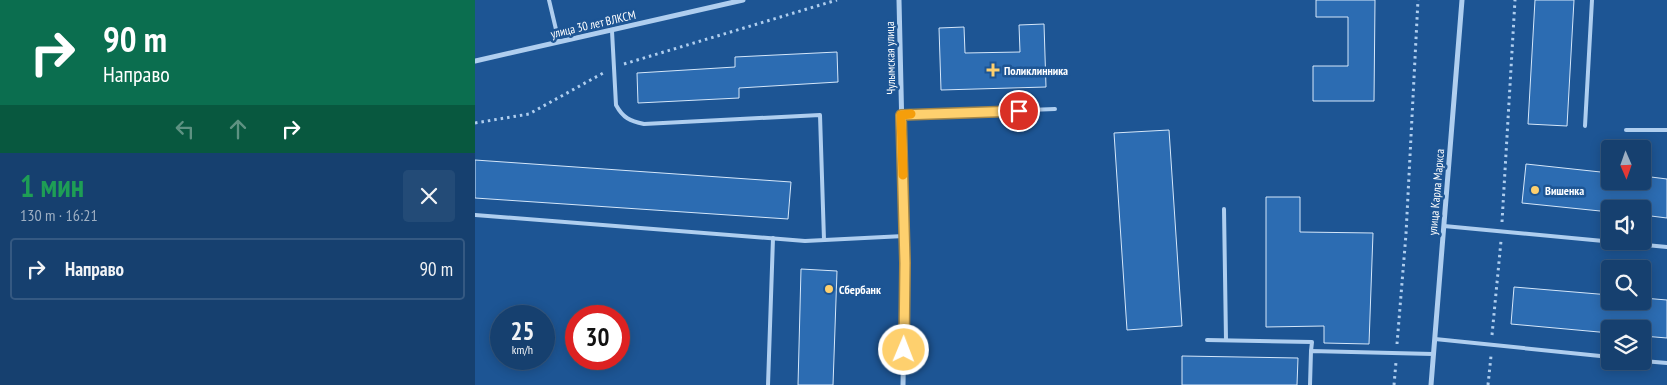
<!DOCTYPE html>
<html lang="ru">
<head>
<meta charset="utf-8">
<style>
	body { margin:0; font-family:"PT Sans Narrow",sans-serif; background:#234b77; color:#f1f3f6; height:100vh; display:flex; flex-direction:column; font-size:19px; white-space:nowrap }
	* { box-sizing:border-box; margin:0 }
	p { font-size:16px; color:#9eafc3 }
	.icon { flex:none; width:28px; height:28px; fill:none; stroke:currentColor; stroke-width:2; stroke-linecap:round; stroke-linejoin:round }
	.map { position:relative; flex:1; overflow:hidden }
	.sheet { display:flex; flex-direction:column; background:#16406f; width:475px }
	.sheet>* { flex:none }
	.hud { background:#0b6e4f; color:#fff; overflow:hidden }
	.needle { width:32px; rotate:178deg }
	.controls { position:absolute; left:1126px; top:140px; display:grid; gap:10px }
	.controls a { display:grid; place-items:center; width:50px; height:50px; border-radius:5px; background:#16406f; box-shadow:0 2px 12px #0003,0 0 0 1px #355982; font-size:25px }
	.speed { position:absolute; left:15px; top:305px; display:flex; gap:10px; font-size:25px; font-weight:700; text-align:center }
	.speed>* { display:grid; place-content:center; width:65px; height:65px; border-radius:50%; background:#16406f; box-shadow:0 2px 12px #0003,0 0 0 1px #355982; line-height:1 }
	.speed small { font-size:12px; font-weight:400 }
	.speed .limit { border:8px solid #d22; background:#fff; color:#111 }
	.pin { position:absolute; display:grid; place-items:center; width:42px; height:42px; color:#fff; margin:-21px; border:2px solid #fff; border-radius:50%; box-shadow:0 1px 5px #0007 }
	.me { position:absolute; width:55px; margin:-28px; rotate:1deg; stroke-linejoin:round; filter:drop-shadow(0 0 4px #0008) }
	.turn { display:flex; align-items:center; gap:18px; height:105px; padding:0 20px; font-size:22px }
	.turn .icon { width:65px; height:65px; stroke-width:2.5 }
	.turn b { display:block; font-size:35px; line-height:42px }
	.lanes { display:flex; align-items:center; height:48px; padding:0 20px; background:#0003; justify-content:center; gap:25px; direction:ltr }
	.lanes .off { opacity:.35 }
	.round { display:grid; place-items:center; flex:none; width:52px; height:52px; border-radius:5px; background:#234b77 }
	.head { display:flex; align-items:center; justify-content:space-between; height:85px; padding:0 20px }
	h1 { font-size:30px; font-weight:800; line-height:38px; color:#1e9e55 }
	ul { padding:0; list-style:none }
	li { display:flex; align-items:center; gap:15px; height:62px; margin:0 10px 8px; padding:0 10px; border:2px solid #355982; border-radius:5px }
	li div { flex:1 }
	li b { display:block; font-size:19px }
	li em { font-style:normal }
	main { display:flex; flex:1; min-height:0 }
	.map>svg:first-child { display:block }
	.building { fill:#2c6cb2; stroke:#d5e7fa }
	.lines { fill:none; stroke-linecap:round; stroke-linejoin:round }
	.path { stroke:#afceef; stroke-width:3; stroke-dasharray:2.5 4; stroke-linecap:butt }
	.service { stroke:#afceef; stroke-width:4 }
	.minor { stroke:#afceef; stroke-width:5 }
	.route-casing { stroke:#a58748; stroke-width:12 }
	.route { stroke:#fed06e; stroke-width:9 }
	.slow { stroke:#f59e0b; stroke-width:9 }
	.poi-dot { fill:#fed06e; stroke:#1d5594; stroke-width:2 }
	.labels { text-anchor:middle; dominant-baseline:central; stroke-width:5; stroke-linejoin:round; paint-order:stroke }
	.street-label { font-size:12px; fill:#fff; stroke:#1d5594 }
	.poi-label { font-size:12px; font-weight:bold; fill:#fff; stroke:#1d5594; text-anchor:start }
</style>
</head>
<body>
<main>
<section class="sheet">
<div class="hud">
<div class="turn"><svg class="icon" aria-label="right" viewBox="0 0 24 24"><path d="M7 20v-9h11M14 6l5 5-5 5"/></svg><div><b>90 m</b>Направо</div></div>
<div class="lanes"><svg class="icon off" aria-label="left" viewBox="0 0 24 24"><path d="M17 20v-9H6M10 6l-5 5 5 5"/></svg><svg class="icon off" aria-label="ahead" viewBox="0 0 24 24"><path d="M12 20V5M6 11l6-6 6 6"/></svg><svg class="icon" aria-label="right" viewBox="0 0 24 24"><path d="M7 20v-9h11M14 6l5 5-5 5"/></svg></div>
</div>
<div class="head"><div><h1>1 мин</h1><p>130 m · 16:21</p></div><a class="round"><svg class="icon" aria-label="close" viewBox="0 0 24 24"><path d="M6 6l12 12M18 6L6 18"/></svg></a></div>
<ul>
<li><svg class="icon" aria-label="right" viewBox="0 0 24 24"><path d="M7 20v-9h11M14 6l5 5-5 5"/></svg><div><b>Направо</b></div><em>90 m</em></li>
</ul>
</section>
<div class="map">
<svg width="1192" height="385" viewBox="0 0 1192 385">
	<rect width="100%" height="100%" fill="#1d5594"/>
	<!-- building -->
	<g class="building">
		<path d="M841,0h59l-1,101h-61v-35h35v-49h-32z"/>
		<path d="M1060,0h39l-7,126 -39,-2z"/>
		<path d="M569,24l2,63 -105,3 -2,-62 25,-1 1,26 55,-1 -1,-27z"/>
		<path d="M362,52l1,30 -99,6v10l-101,5 -1,-30 98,-6v-10z"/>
		<path d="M694,130l13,196 -55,4 -13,-197z"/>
		<path d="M0,160l316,22 -3,37 -313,-21z"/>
		<path d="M1051,164l84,9v8h33v-5l24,3v39l-24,-3v-6h-33v3l-88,-9z"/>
		<path d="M791,197h34v35l73,1 -4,111 -45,-1v-17l-58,1z"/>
		<path d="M326,269l36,2 -4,114h-35z"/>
		<path d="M1039,287l96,8v6h33v-3l24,2v38l-24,-2v-7h-33v4l-99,-9z"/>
		<path d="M707,356l116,2 -1,27h-115z"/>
	</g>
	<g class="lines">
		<!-- path -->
		<g class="path">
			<path d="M149,64l213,-64"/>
			<path d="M0,123l54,-9 76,-42"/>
			<path d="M1027,222l13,-222"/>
			<path d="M1017,335l9,-94"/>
			<path d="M922,344l9,-110 12,-234"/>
			<path d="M919,385l2,-23"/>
			<path d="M1013,385l3,-29"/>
		</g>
		<!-- service -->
		<g class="service">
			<path d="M74,0l10,42"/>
			<path d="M137,31l4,74c7,13 14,16 28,19l176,-9 4,125"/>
			<path d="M426,115l154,-6"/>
			<path d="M1110,126l7,-126"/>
			<path d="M1151,130h41"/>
			<path d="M749,209l2,131"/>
			<path d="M0,215l330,26 99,-5"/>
			<path d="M969,226l223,21"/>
			<path d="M960,339l175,18"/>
			<path d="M732,340l105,2 -1,9"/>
			<path d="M1168,361l24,2"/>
			<path d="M293,385l5,-147"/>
			<path d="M835,385l1,-34 122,3"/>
		</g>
		<!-- minor -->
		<g class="minor">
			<path d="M424,0l6,263 -2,122"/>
			<path d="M0,61l268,-61"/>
			<path d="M956,385l31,-385"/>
		</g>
	</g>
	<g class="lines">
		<!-- route casing -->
		<g class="route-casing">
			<path id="route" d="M429,350l1,-87 -4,-148 118,-4"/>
		</g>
		<!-- route -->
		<use href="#route" class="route"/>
		<!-- slow -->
		<path class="slow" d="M428,175l-2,-60 10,-1"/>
	</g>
	<!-- markers -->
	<g class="poi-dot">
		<path d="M515.5 62.5h5v5h5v5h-5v5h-5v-5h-5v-5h5z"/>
		<circle cx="1060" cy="190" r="5"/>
		<circle cx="354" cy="289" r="5"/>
	</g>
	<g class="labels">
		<!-- street labels -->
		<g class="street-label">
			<text transform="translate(118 24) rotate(-13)">улица 30 лет ВЛКСМ</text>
			<text transform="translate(415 58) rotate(-91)">Чулымская улица</text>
			<text transform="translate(961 192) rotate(-85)">улица Карла Маркса</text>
		</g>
		<!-- poi labels -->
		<g class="poi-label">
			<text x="529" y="70">Поликлинника</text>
			<text x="1070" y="190">Вишенка</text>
			<text x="364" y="289">Сбербанк</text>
		</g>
	</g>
</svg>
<div class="controls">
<a><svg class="needle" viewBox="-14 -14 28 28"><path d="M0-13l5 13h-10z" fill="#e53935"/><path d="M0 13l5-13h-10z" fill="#9eafc3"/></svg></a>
<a><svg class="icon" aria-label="sound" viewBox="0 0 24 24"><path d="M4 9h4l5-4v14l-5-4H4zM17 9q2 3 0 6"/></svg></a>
<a><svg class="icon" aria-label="search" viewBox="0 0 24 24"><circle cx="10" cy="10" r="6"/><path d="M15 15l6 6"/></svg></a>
<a><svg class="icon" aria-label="layers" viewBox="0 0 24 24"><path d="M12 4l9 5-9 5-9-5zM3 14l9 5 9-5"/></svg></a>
</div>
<div class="speed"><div>25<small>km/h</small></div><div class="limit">30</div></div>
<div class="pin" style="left:544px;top:111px;background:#d93025"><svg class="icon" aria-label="arrive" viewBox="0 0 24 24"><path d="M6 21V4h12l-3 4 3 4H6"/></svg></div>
<svg class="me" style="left:429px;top:350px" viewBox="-20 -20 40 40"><circle r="17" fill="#fed06e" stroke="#fff" stroke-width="3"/><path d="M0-11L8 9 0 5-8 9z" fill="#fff"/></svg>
</div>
</main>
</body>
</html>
